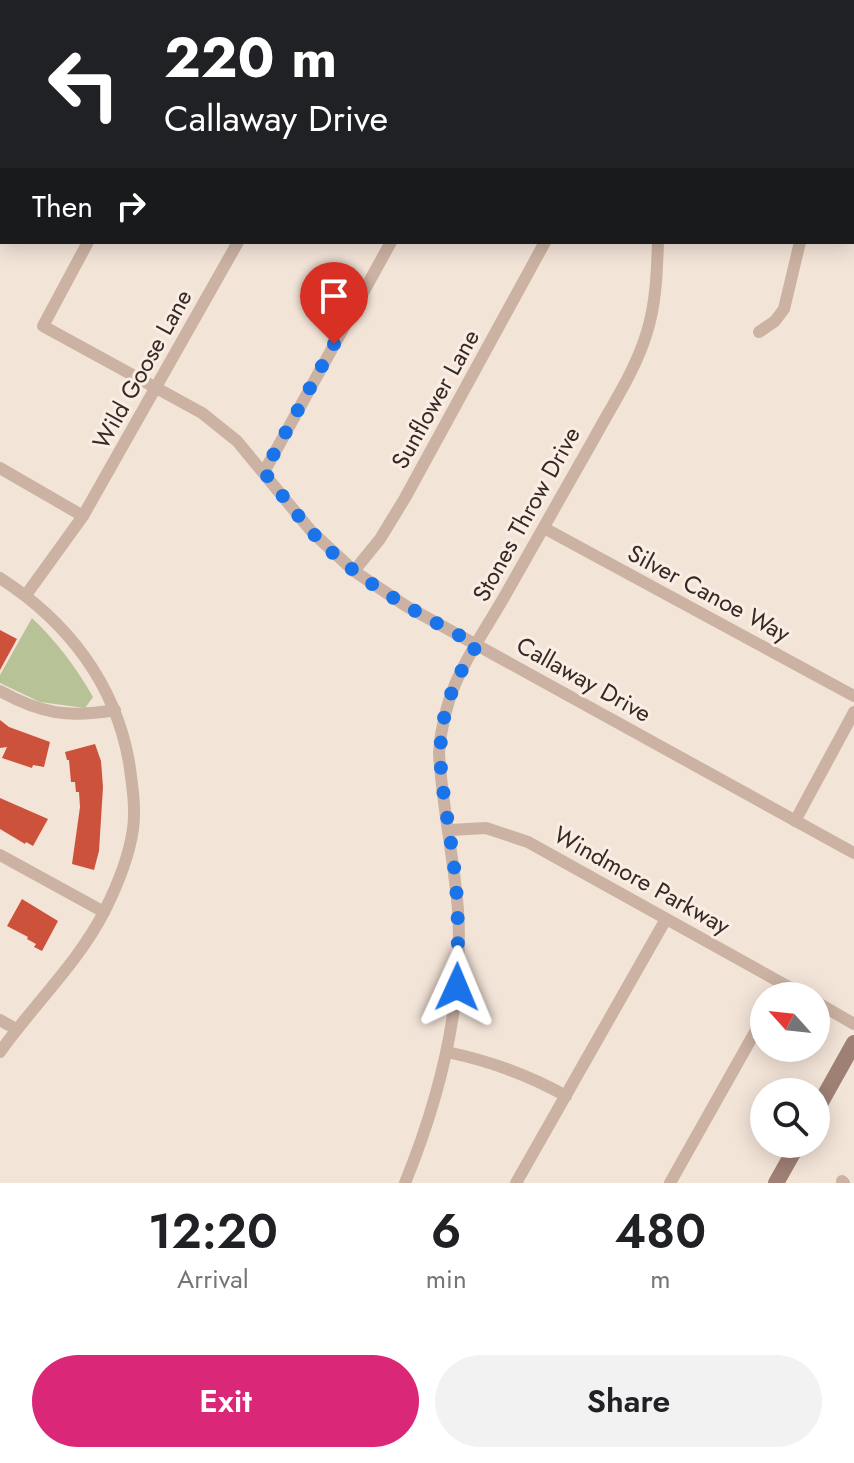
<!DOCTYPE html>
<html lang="en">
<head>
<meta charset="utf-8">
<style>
	body { margin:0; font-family:Jost,sans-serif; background:#f2f2f2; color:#202124; height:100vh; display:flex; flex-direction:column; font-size:30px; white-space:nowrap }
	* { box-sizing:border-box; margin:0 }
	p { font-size:26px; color:#757577 }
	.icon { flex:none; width:44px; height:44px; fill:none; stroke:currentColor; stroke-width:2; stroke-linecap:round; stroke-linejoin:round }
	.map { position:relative; height:1183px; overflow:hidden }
	.panel { display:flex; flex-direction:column; background:#fff; flex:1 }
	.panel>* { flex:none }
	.guide { position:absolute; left:0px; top:0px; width:854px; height:244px; box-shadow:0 4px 20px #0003; background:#202124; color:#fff; overflow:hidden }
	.needle { width:52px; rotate:297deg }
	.fabs { position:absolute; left:750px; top:982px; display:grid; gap:16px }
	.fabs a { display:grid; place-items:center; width:80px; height:80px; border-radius:50%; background:#fff; box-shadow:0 4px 20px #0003; font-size:40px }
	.pin { position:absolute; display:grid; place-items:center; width:68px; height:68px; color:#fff; margin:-82px -34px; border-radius:50% 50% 50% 0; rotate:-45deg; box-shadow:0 0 8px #0007 }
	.pin .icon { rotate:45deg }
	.me { position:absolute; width:88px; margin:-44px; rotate:1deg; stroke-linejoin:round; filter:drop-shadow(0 0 6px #0008) }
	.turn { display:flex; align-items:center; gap:28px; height:168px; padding:0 32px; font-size:36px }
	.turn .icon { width:104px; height:104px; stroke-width:2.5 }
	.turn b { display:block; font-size:56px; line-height:68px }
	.then { display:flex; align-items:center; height:76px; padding:0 32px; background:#0003; gap:16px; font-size:30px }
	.eta { display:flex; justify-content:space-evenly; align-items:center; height:136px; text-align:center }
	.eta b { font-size:48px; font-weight:600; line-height:56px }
	.primary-button { display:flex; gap:16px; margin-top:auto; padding:16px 32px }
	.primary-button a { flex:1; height:92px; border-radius:48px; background:#db2777; color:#fff; font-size:32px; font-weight:600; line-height:92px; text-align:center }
	.primary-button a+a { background:#f2f2f2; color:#202124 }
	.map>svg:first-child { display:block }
	.green { fill:#b8c297 }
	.building { fill:#cd523c }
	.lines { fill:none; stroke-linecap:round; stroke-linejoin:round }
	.street { stroke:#cbb2a3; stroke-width:12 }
	.secondary { stroke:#9f8075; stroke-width:16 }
	.route { stroke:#1a73e8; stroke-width:14; stroke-dasharray:0 25.2 }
	.labels { text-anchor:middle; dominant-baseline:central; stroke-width:6; stroke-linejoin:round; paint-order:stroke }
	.street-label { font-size:24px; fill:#362926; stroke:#faeee4 }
</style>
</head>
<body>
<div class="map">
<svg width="854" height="1183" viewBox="0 0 854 1183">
	<rect width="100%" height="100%" fill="#f3e4d8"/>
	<!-- green -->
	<path class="green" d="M32,618c25,24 44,49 61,79l-8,11 -45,-6 -40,-19v-8z"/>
	<!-- building -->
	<g class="building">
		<path d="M0,630l17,9 -17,31z"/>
		<path d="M0,720l9,7 41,15 -6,25 -11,-2 -1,3 -30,-10 5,-11 -7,1z"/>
		<path d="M95,744l6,17 2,26 -4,64 -5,19 -22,-6 8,-57 -1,-15h-3l-1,-10h-4l-2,-22h-2l-2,-8z"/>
		<path d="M0,798l48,21 -15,27 -7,-4 -1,2 -25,-15z"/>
		<path d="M22,899l36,22 -16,30 -8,-4 2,-3 -9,-5 1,-2 -21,-11z"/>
	</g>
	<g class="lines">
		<!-- street -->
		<g class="street">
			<path d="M437,0l4,2"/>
			<path d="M810,0l4,2"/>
			<path d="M57,2l1,-2"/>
			<path d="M219,2l1,-2"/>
			<path d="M852,21l2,1"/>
			<path d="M0,105l2,-4"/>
			<path d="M852,126l2,-2"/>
			<path d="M88,242l-45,84 159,87 35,28 75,91 42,39 52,35 448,247"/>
			<path d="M759,332l16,-11 9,-12 16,-67"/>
			<path d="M0,468l83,48"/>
			<path d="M264,472l127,-230"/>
			<path d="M544,528l310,168"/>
			<path d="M354,571l26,-32 25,-41 140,-256"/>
			<path d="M0,578c67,43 115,105 129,184 3,22 7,45 4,67 -4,28 -15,55 -28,81 -26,52 -71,94 -105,142"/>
			<path d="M26,595l57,-79 155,-274"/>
			<path d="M0,691c41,23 69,27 115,19"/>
			<path d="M795,821l59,-109"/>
			<path d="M450,830l36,-2 42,14 277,154"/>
			<path d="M0,855l104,57"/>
			<path d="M816,1002l38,22"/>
			<path d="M0,1020l16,9"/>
			<path d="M447,1052c43,9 80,22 119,44"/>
			<path d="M842,1181l2,2"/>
			<path d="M405,1183c35,-86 59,-179 53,-273 -4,-52 -16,-104 -19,-157 5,-67 32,-99 64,-154 31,-55 62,-109 93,-164 18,-33 40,-66 51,-103 9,-29 10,-60 11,-90"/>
			<path d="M516,1183l150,-264"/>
			<path d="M670,1183l94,-167"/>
		</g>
		<!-- secondary -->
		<g class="secondary">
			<path d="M816,1111l38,-68"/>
			<path d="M776,1183l22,-39"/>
		</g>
	</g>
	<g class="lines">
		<!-- route -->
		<path class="route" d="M334,344l-70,128c15,19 30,39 46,58 45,51 108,83 167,115 -59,88 -31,136 -22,231 4,37 3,74 2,111"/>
	</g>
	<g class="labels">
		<!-- street labels -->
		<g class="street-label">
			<text transform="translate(142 369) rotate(-61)">Wild Goose Lane</text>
			<text transform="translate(435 399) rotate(-61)">Sunflower Lane</text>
			<text transform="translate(526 514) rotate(-61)">Stones Throw Drive</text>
			<text transform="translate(709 593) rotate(28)">Silver Canoe Way</text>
			<text transform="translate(584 679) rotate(29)">Callaway Drive</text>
			<text transform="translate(642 880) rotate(29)">Windmore Parkway</text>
		</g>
	</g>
</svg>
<div class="fabs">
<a><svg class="needle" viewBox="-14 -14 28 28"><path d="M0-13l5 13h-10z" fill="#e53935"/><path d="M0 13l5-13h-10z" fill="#757577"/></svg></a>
<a><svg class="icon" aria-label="search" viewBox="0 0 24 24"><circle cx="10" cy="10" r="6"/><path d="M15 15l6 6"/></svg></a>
</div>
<div class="pin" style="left:334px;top:344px;background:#d93025"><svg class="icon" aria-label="arrive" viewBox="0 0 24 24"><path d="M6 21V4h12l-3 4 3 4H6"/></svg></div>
<svg class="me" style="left:457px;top:987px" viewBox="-20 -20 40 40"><path d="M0-17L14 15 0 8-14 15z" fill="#1a73e8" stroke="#fff" stroke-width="4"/></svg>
<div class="guide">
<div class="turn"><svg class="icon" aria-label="left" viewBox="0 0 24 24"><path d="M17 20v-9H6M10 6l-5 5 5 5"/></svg><div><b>220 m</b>Callaway Drive</div></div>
<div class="then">Then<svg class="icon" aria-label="right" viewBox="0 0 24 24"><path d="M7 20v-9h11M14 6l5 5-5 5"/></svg></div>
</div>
</div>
<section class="panel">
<div class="eta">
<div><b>12:20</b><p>Arrival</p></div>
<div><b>6</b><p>min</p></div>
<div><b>480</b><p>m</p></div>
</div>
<div class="primary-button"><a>Exit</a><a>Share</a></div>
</section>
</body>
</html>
